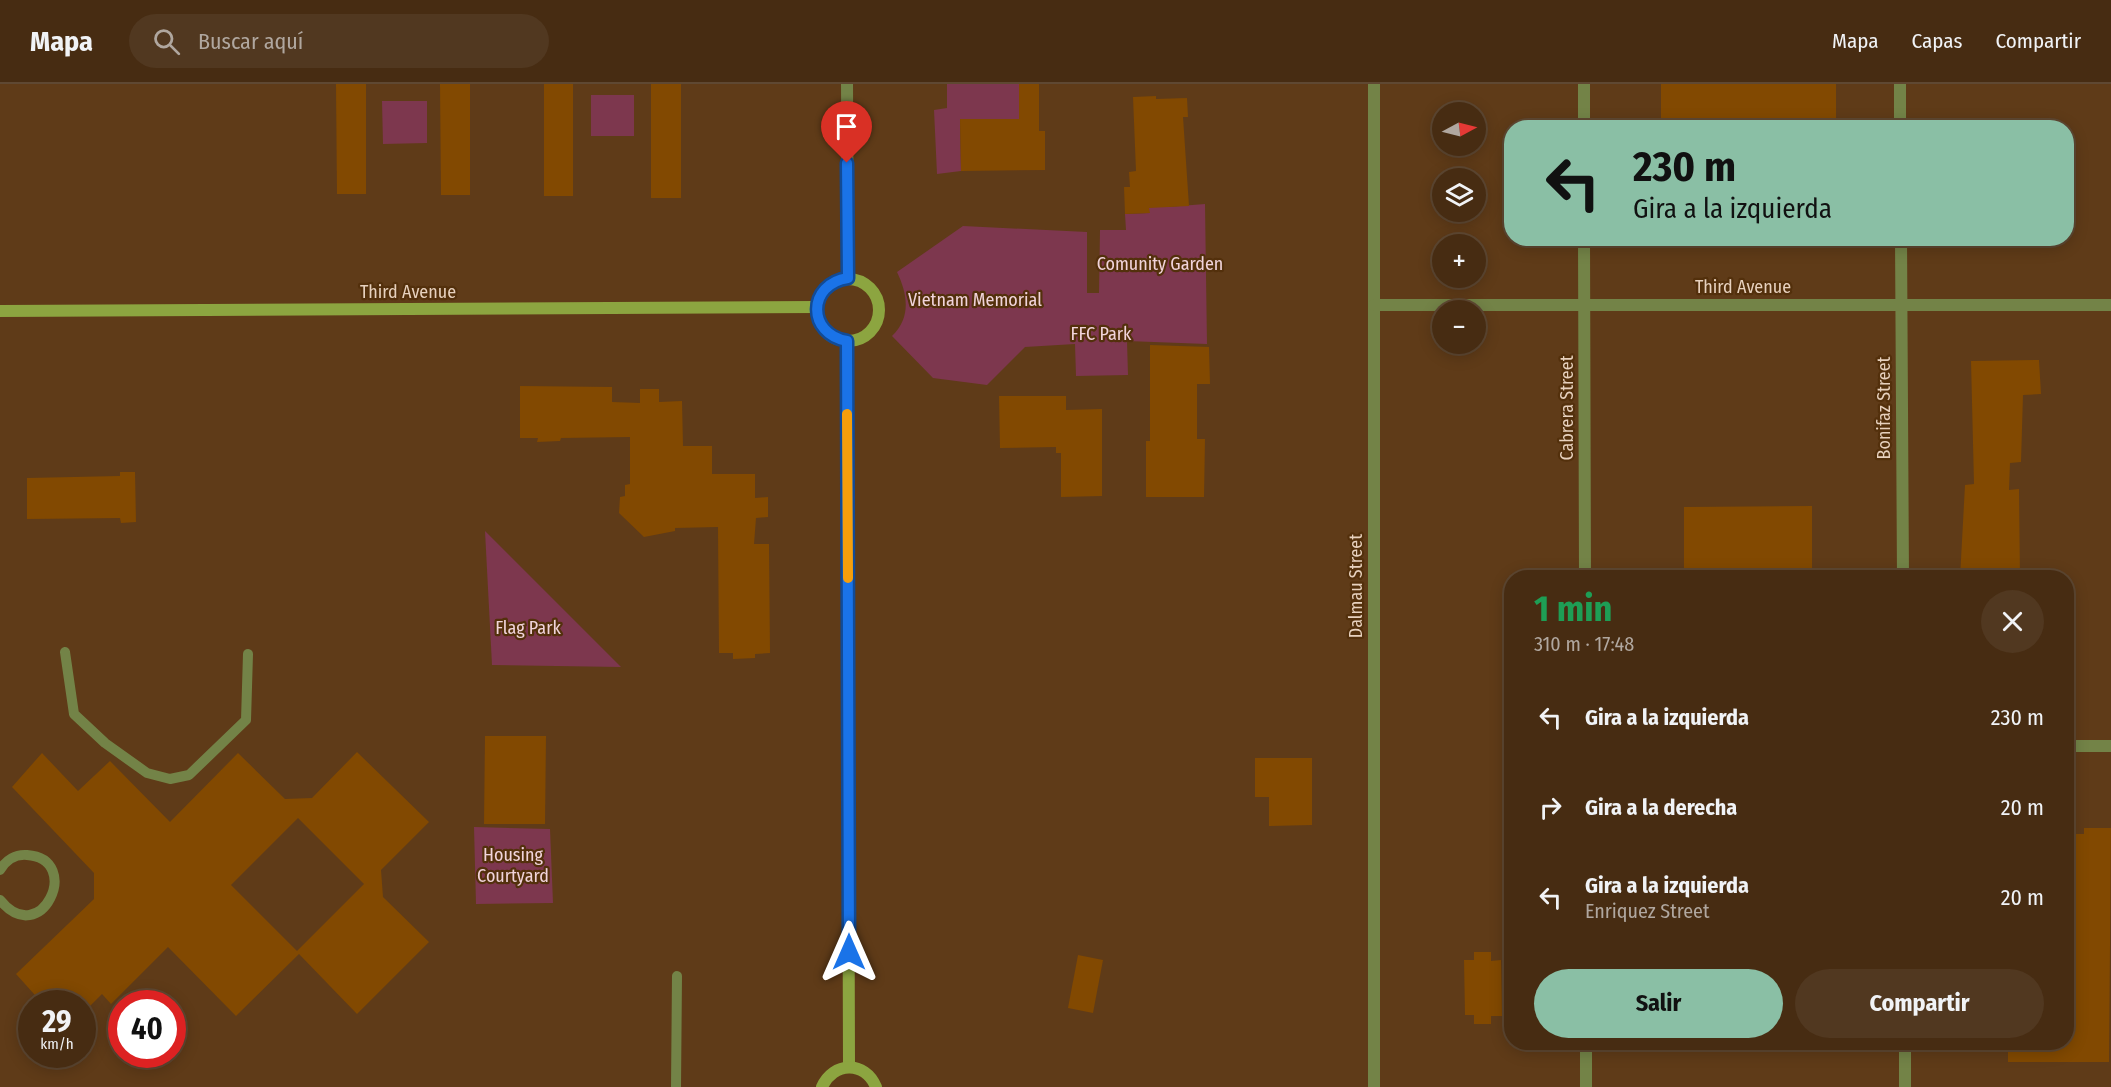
<!DOCTYPE html>
<html lang="es">
<head>
<meta charset="utf-8">
<style>
	body { margin:0; font-family:"Fira Sans Condensed",sans-serif; background:#513820; color:#f1f3f6; height:100vh; display:flex; flex-direction:column; font-size:22px; white-space:nowrap }
	* { box-sizing:border-box; margin:0 }
	p { font-size:20px; color:#b0a79f }
	.icon { flex:none; width:33px; height:33px; fill:none; stroke:currentColor; stroke-width:2; stroke-linecap:round; stroke-linejoin:round }
	.map { position:relative; flex:1; overflow:hidden }
	.details { position:absolute; left:1504px; top:486px; width:570px; height:480px; display:flex; flex-direction:column; background:#472c12; border-radius:24px; box-shadow:0 3px 15px #0003,0 0 0 2px #5f4832 }
	.details>* { flex:none }
	.banner { position:absolute; left:1504px; top:36px; width:570px; height:126px; border-radius:24px; box-shadow:0 3px 15px #0003,0 0 0 2px #5f4832; background:#8abfa5; color:#111; overflow:hidden }
	.needle { width:39px; rotate:83deg }
	.buttons { position:absolute; left:1432px; top:18px; display:grid; gap:12px }
	.buttons a { display:grid; place-items:center; width:54px; height:54px; border-radius:50%; background:#472c12; box-shadow:0 3px 15px #0003,0 0 0 2px #5f4832; font-size:30px }
	.speed { position:absolute; left:18px; top:906px; display:flex; gap:12px; font-size:30px; font-weight:700; text-align:center }
	.speed>* { display:grid; place-content:center; width:78px; height:78px; border-radius:50%; background:#472c12; box-shadow:0 3px 15px #0003,0 0 0 2px #5f4832; line-height:1 }
	.speed small { font-size:15px; font-weight:400 }
	.speed .limit { border:9px solid #d22; background:#fff; color:#111 }
	.pin { position:absolute; display:grid; place-items:center; width:51px; height:51px; color:#fff; margin:-62px -26px; border-radius:50% 50% 50% 0; rotate:-45deg; box-shadow:0 0 6px #0007 }
	.pin .icon { rotate:45deg }
	.me { position:absolute; width:66px; margin:-33px; rotate:0deg; stroke-linejoin:round; filter:drop-shadow(0 0 4px #0008) }
	.turn { display:flex; align-items:center; gap:21px; height:126px; padding:0 30px; font-size:27px }
	.turn .icon { width:78px; height:78px; stroke-width:2.5 }
	.turn b { display:block; font-size:42px; line-height:51px }
	.round { display:grid; place-items:center; flex:none; width:63px; height:63px; border-radius:32px; background:#513820 }
	.overview { display:flex; align-items:center; justify-content:space-between; height:102px; padding:0 30px }
	h1 { font-size:36px; font-weight:700; line-height:45px; color:#1e9e55 }
	.primary-button { display:flex; gap:12px; margin-top:auto; padding:12px 30px }
	.primary-button a { flex:1; height:69px; border-radius:36px; background:#8abfa5; color:#111; font-size:24px; font-weight:700; line-height:69px; text-align:center }
	.primary-button a+a { background:#513820; color:#f1f3f6 }
	ul { padding:0; list-style:none }
	li { display:flex; align-items:center; gap:18px; height:90px; padding:0 30px }
	li div { flex:1 }
	li b { display:block; font-size:22px }
	li em { font-style:normal }
	header { display:flex; align-items:center; gap:36px; box-sizing:border-box; height:84px; padding:0 30px; background:#472c12; border-bottom:2px solid #5f4832 }
	header strong { font-size:28px }
	nav { display:flex; gap:33px; margin-inline-start:auto; font-size:21px }
	.search { width:420px; height:54px; background:#513820; display:flex; align-items:center; gap:15px; box-sizing:border-box; padding:0 21px; border-radius:33px; color:#b0a79f; font-size:22px }
	.map>svg:first-child { display:block }
	.green { fill:#7d374e }
	.building { fill:#824901; fill-rule:evenodd }
	.lines { fill:none; stroke-linecap:round; stroke-linejoin:round }
	.lane { stroke:#738347; stroke-width:10 }
	.street { stroke:#738347; stroke-width:12 }
	.secondary { stroke:#8ca540; stroke-width:12 }
	.route-casing { stroke:#114b97; stroke-width:15 }
	.route { stroke:#1a73e8; stroke-width:10 }
	.slow { stroke:#f59e0b; stroke-width:10 }
	.labels { text-anchor:middle; dominant-baseline:central; stroke-width:4.5; stroke-linejoin:round; paint-order:stroke }
	.park-label { font-size:18px; fill:#f1d4db; stroke:#53300c }
	.street-label { font-size:18px; fill:#e7d1be; stroke:#53300c }
</style>
</head>
<body>
<header>
<strong>Mapa</strong>
<div class="search"><svg class="icon" aria-label="search" viewBox="0 0 24 24"><circle cx="10" cy="10" r="6"/><path d="M15 15l6 6"/></svg>Buscar aquí</div>
<nav><a>Mapa</a><a>Capas</a><a>Compartir</a></nav>
</header>
<div class="map">
<svg width="2111" height="1003" viewBox="0 0 2111 1003">
	<rect width="100%" height="100%" fill="#5f3b18"/>
	<!-- green -->
	<g class="green">
		<path d="M947,0h72v35h-59l1,52 -24,3 -3,-64 13,-2z"/>
		<rect x="591" y="11" width="43" height="41"/>
		<path d="M382,17h45v42l-44,1z"/>
		<path d="M1149,115l18,8 38,-3 2,140 -80,-3 1,34 -52,1 -1,-32 -50,3 -38,38 -54,-7 -41,-42c19,-18 16,-41 5,-64l66,-46 124,6v61h12l1,-63h26l-1,-16 24,-1z"/>
		<path d="M485,447l136,136 -129,-2z"/>
		<path d="M474,743l76,2 3,74 -77,1z"/>
	</g>
	<!-- building -->
	<g class="building">
		<path d="M336,0h30v110h-29z"/>
		<path d="M440,0h30v111h-29z"/>
		<rect x="544" y="0" width="29" height="112"/>
		<rect x="651" y="0" width="30" height="114"/>
		<path d="M1019,0h20v47h6v39l-84,1 -1,-52h59z"/>
		<rect x="1661" y="0" width="175" height="44"/>
		<path d="M1156,12v3l31,-1 1,19h-5l6,89 -40,2 1,5 -25,1 -1,-27h6l-1,-15 7,-1 -3,-74z"/>
		<path d="M1150,261l59,2 1,37h-13v55h8l-1,58h-58v-56h4z"/>
		<path d="M2039,276l2,34 -18,1 -2,67 -11,1 -1,27 10,-1 1,89h-60l5,-93 9,-1 -3,-123z"/>
		<path d="M520,302l92,1v15l28,1v-14h19v13l23,-1 1,45h29v28h43v24l13,-1v20l-12,1 -2,26h15l1,109 -15,1v4l-22,1v-6h-14l-1,-126 -43,1v3l-31,6 -25,-24 1,-16 5,-1v-11l5,-1v-47l-69,1 -1,3 -23,1 1,-4h-18z"/>
		<path d="M999,312h67v14l36,-1v87l-41,1v-44h-5v-6l-56,1z"/>
		<path d="M120,388h15l1,50 -15,1 -1,-5 -93,1v-41l93,-2z"/>
		<path d="M1812,422v72h-128v-71z"/>
		<path d="M485,652h61l-1,88h-61z"/>
		<path d="M357,668l72,70 -48,48 2,27 46,45 -72,72 -58,-60 -63,62 -68,-69 -57,57 -9,-10 -20,20v-10h-39l-27,-30 78,-75v-26l-82,-86 30,-34 36,38 32,-30 60,61 68,-69 47,46 27,-1zM298,734l66,66 -67,67 -66,-66z"/>
		<path d="M1255,674h57v67l-43,1v-29h-14z"/>
		<path d="M2084,744h27l-2,234h-101v-20h59v-208h17z"/>
		<path d="M1474,868h17v9l10,-1 1,56h-11v8h-17v-9h-9l-1,-55h10z"/>
		<path d="M1078,871l25,5 -10,53 -25,-5z"/>
	</g>
	<g class="lines">
		<!-- lane -->
		<g class="lane">
			<path d="M65,568l9,62 31,29 42,30 23,6 19,-4 57,-55 2,-66"/>
			<path d="M0,786c6,-10 16,-16 27,-15 57,4 14,96 -27,45"/>
			<path d="M676,1003l1,-111"/>
		</g>
		<!-- street -->
		<g class="street">
			<path d="M847,0l1,194"/>
			<path d="M1374,0v1003"/>
			<path d="M1584,0v44"/>
			<path d="M1900,0v44"/>
			<path d="M1584,154l1,340"/>
			<path d="M1901,154l2,340"/>
			<path d="M1374,221h737"/>
			<path d="M2067,662h44"/>
			<path d="M1586,958v45"/>
			<path d="M1905,958v45"/>
		</g>
		<!-- secondary -->
		<g class="secondary">
			<circle cx="848" cy="226" r="31"/>
			<path d="M0,227l817,-4"/>
			<path d="M847,257l2,726"/>
			<path d="M822,1003c11,-25 43,-27 54,0"/>
		</g>
	</g>
	<g class="lines">
		<!-- route casing -->
		<g class="route-casing">
			<path id="route" d="M847,79l1,115c-41,6 -41,56 -1,63l2,611"/>
		</g>
		<!-- route -->
		<use href="#route" class="route"/>
		<!-- slow -->
		<path class="slow" d="M847,330l1,164"/>
	</g>
	<g class="labels">
		<!-- park labels -->
		<g class="park-label">
			<text x="1160" y="180">Comunity Garden</text>
			<text x="975" y="216">Vietnam Memorial</text>
			<text x="1101" y="250">FFC Park</text>
			<text x="528" y="544">Flag Park</text>
			<text x="513" y="771">Housing<tspan x="513" dy="21">Courtyard</tspan></text>
		</g>
		<!-- street labels -->
		<g class="street-label">
			<text x="1743" y="203">Third Avenue</text>
			<text x="408" y="208">Third Avenue</text>
			<text transform="translate(1567 324) rotate(-90)">Cabrera Street</text>
			<text transform="translate(1884 324) rotate(-90)">Bonifaz Street</text>
			<text transform="translate(1356 502) rotate(-90)">Dalmau Street</text>
		</g>
	</g>
</svg>
<div class="buttons">
<a><svg class="needle" viewBox="-14 -14 28 28"><path d="M0-13l5 13h-10z" fill="#e53935"/><path d="M0 13l5-13h-10z" fill="#b0a79f"/></svg></a>
<a><svg class="icon" aria-label="layers" viewBox="0 0 24 24"><path d="M12 4l9 5-9 5-9-5zM3 14l9 5 9-5"/></svg></a>
<a>+</a>
<a>−</a>
</div>
<div class="speed"><div>29<small>km/h</small></div><div class="limit">40</div></div>
<div class="pin" style="left:847px;top:79px;background:#d93025"><svg class="icon" aria-label="arrive" viewBox="0 0 24 24"><path d="M6 21V4h12l-3 4 3 4H6"/></svg></div>
<svg class="me" style="left:849px;top:868px" viewBox="-20 -20 40 40"><path d="M0-17L14 15 0 8-14 15z" fill="#1a73e8" stroke="#fff" stroke-width="4"/></svg>
<div class="banner">
<div class="turn"><svg class="icon" aria-label="left" viewBox="0 0 24 24"><path d="M17 20v-9H6M10 6l-5 5 5 5"/></svg><div><b>230 m</b>Gira a la izquierda</div></div>
</div>
<section class="details">
<div class="overview"><div><h1>1 min</h1><p>310 m · 17:48</p></div><a class="round"><svg class="icon" aria-label="close" viewBox="0 0 24 24"><path d="M6 6l12 12M18 6L6 18"/></svg></a></div>
<ul>
<li><svg class="icon" aria-label="left" viewBox="0 0 24 24"><path d="M17 20v-9H6M10 6l-5 5 5 5"/></svg><div><b>Gira a la izquierda</b></div><em>230 m</em></li>
<li><svg class="icon" aria-label="right" viewBox="0 0 24 24"><path d="M7 20v-9h11M14 6l5 5-5 5"/></svg><div><b>Gira a la derecha</b></div><em>20 m</em></li>
<li><svg class="icon" aria-label="left" viewBox="0 0 24 24"><path d="M17 20v-9H6M10 6l-5 5 5 5"/></svg><div><b>Gira a la izquierda</b><p>Enriquez Street</p></div><em>20 m</em></li>
</ul>
<div class="primary-button"><a>Salir</a><a>Compartir</a></div>
</section>
</div>
</body>
</html>
